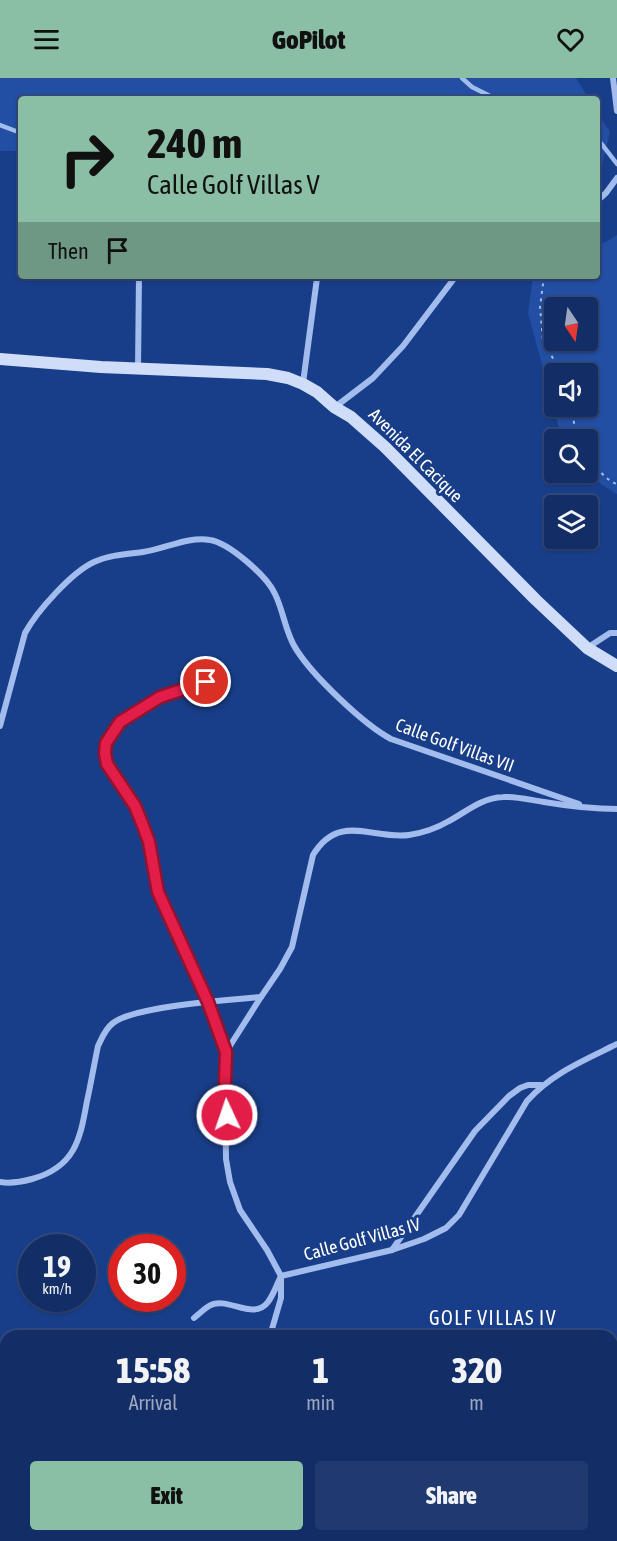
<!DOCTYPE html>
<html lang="en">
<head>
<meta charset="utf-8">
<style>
	body { margin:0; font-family:"Asap Condensed",sans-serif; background:#203a70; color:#f1f3f6; height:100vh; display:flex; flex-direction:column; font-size:22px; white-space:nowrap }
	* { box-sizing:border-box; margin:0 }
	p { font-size:20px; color:#9da8c0 }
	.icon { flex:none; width:33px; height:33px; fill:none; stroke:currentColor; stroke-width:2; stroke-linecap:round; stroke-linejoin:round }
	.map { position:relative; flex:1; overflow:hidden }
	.drawer { position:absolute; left:0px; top:1252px; width:618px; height:212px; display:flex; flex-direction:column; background:#132e67; border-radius:18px 18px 0 0; box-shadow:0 2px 4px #0004,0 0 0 2px #324a7b }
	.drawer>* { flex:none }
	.guide { position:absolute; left:18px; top:18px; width:582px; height:183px; border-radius:6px; box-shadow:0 2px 4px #0004,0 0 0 2px #324a7b; background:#8abfa5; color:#111; overflow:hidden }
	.needle { width:39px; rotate:167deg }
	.tools { position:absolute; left:544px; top:219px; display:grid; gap:12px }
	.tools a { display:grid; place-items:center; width:54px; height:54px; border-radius:6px; background:#132e67; box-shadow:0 2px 4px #0004,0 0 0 2px #324a7b; font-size:30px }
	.speed { position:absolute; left:18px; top:1156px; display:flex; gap:12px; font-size:30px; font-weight:700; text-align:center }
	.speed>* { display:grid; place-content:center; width:78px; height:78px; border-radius:50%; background:#132e67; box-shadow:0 2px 4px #0004,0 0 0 2px #324a7b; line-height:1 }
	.speed small { font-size:15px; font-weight:400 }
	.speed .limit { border:9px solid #d22; background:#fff; color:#111 }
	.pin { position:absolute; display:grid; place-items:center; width:51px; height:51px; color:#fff; margin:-26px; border:3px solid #fff; border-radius:50%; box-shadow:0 2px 6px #0007 }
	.me { position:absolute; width:66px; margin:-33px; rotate:357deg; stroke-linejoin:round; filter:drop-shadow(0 0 4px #0008) }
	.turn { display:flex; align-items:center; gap:21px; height:126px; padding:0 30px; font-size:27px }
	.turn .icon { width:78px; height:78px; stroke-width:2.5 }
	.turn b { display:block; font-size:42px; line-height:51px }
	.then { display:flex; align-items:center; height:57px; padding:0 30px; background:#0003; gap:12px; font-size:22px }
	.eta { display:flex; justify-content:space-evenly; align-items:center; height:102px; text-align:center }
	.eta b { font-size:36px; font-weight:800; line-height:42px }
	.action { display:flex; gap:12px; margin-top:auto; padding:12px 30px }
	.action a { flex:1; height:69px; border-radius:6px; background:#8abfa5; color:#111; font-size:24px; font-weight:800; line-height:69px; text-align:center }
	.action a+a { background:#203a70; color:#f1f3f6 }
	header { display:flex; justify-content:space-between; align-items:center; height:78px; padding:0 30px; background:#8abfa5; color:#111; font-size:27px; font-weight:800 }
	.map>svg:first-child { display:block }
	.green { fill:#224ea3; fill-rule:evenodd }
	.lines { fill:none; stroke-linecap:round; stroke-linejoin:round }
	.path { stroke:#a2bced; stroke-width:2; stroke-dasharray:3 4.5; stroke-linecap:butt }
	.lane { stroke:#a2bced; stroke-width:4.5 }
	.street { stroke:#a2bced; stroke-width:6 }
	.secondary { stroke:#cfddf9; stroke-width:12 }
	.route-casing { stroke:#92132f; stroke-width:15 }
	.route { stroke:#e11d48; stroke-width:10 }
	.labels { text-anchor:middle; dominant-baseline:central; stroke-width:6; stroke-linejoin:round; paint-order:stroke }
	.street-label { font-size:18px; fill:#fff; stroke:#193e89 }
	.neighbourhood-label { font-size:20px; letter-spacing:1.5px; fill:#fff; stroke:#193e89 }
</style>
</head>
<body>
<header><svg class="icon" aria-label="menu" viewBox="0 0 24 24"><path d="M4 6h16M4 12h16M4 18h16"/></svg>GoPilot<svg class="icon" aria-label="heart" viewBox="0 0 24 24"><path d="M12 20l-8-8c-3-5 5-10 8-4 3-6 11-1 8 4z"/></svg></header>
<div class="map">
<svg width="617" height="1463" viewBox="0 0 617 1463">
	<rect width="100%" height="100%" fill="#193e89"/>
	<!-- green -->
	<g class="green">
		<path d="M0,0h576l13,21h-568v52h-21z"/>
		<path d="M597,34l13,20 -13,53z"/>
		<path d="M617,157v259c-31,-19 -29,-19 -29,-54l-24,-1 -3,-4 -33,-122 5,-37h64v-31l9,-3zM555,230h33v32h-33zM555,296h33v32h-33z"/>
	</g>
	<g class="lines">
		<!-- path -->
		<g class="path">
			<path d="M137,21l8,-4"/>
			<path d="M544,198l-4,31 3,34 19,33"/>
			<path d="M571,328l6,34"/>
			<path d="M588,377c7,11 17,25 29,29"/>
			<path d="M574,1258l14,-2 21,2"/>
			<path d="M612,1260l5,3"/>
			<path d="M612,1349l5,-12"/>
			<path d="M612,1395l5,-1"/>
			<path d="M65,1463l9,-5"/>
			<path d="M532,1463l8,-5"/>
		</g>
		<!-- lane -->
		<g class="lane">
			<path d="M462,0l10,9 24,12"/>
			<path d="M0,47l21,8"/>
			<path d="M597,60l20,26"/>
		</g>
		<!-- street -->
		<g class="street">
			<path d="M613,0l4,33"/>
			<path d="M597,123l9,-8 11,-15"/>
			<path d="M138,290l1,-92"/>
			<path d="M303,305l14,-105 -9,-2"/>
			<path d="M335,329l38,-29 30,-32 53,-70"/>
			<path d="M587,570l23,-15h7"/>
			<path d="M205,604l-34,10 -22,11 -29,19 -14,21 -1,10 2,11 28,42 7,17 7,19 9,50 50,110 18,50 -1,30 1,77 4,23 10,28 27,40 14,26v22l-11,38"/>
			<path d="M0,648l25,-93c12,-22 47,-61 69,-71 15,-7 33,-8 49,-10 22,-3 45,-16 67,-12 19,3 57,36 65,54 9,18 10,38 21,55 17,27 67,75 95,90l188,65"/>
			<path d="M226,974l35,-55"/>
			<path d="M0,1104c11,2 21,0 32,-3 43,-12 48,-39 55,-78 4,-18 7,-36 11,-55 4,-8 7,-17 15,-23 22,-17 116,-23 148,-26l19,-28 12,-22 21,-92c26,-43 60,-15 96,-20 13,-2 28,-7 40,-14 17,-9 32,-23 54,-24 13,-1 27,3 41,5 24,4 48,7 73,7"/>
			<path d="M392,1172l83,-119 34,-35 11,-8 8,-3h13"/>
			<path d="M194,1240c5,-4 10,-9 15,-12 18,-11 44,16 59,-4 6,-8 9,-18 13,-26l111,-26 32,-11 22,-11 13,-13 68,-114c25,-28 58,-41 90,-57"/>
			<path d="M29,1463l8,-5"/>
		</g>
		<!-- secondary -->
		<g class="secondary">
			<path d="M0,281l101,8 166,7 21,4 15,6 14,8 17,15 17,10 34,30 151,153 51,48 30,18"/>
			<path d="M612,1415l5,-1"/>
			<path d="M388,1463l23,-5"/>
		</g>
	</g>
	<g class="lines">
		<!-- route casing -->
		<g class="route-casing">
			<path id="route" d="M206,604l-46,15 -40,25 -14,21 -1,10 2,11 28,42 7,17 7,19 9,50 50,110 18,50 -1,30 2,33"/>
		</g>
		<!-- route -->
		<use href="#route" class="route"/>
	</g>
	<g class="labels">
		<!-- street labels -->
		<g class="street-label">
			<text transform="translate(416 377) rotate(45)">Avenida El Cacique</text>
			<text transform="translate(455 667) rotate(20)">Calle Golf Villas VII</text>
			<text transform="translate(362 1161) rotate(-15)">Calle Golf Villas IV</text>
		</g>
		<!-- neighbourhood labels -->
		<g class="neighbourhood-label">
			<text x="493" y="1239">GOLF VILLAS IV</text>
		</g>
	</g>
</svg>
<div class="tools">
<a><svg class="needle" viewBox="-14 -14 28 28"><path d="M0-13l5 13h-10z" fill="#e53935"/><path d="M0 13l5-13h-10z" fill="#9da8c0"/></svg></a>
<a><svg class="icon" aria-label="sound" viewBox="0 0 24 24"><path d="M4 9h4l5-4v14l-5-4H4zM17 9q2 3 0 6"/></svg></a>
<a><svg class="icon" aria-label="search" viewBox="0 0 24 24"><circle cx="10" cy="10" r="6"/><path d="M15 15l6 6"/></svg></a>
<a><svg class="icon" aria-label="layers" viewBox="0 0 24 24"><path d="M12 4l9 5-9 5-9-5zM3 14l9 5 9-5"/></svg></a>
</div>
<div class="speed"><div>19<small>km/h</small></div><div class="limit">30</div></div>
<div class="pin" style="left:206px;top:604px;background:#d93025"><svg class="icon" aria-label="arrive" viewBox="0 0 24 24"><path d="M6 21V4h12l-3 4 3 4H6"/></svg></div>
<svg class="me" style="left:227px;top:1037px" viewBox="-20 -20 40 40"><circle r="17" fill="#e11d48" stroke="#fff" stroke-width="3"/><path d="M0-11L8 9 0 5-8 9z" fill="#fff"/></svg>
<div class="guide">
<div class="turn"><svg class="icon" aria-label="right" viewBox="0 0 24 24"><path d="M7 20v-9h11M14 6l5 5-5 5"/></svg><div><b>240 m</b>Calle Golf Villas V</div></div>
<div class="then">Then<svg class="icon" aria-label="arrive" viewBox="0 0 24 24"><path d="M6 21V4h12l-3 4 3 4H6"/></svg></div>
</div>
<section class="drawer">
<div class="eta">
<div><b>15:58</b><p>Arrival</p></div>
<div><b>1</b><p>min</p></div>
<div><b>320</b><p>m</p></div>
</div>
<div class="action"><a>Exit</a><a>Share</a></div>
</section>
</div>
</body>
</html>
